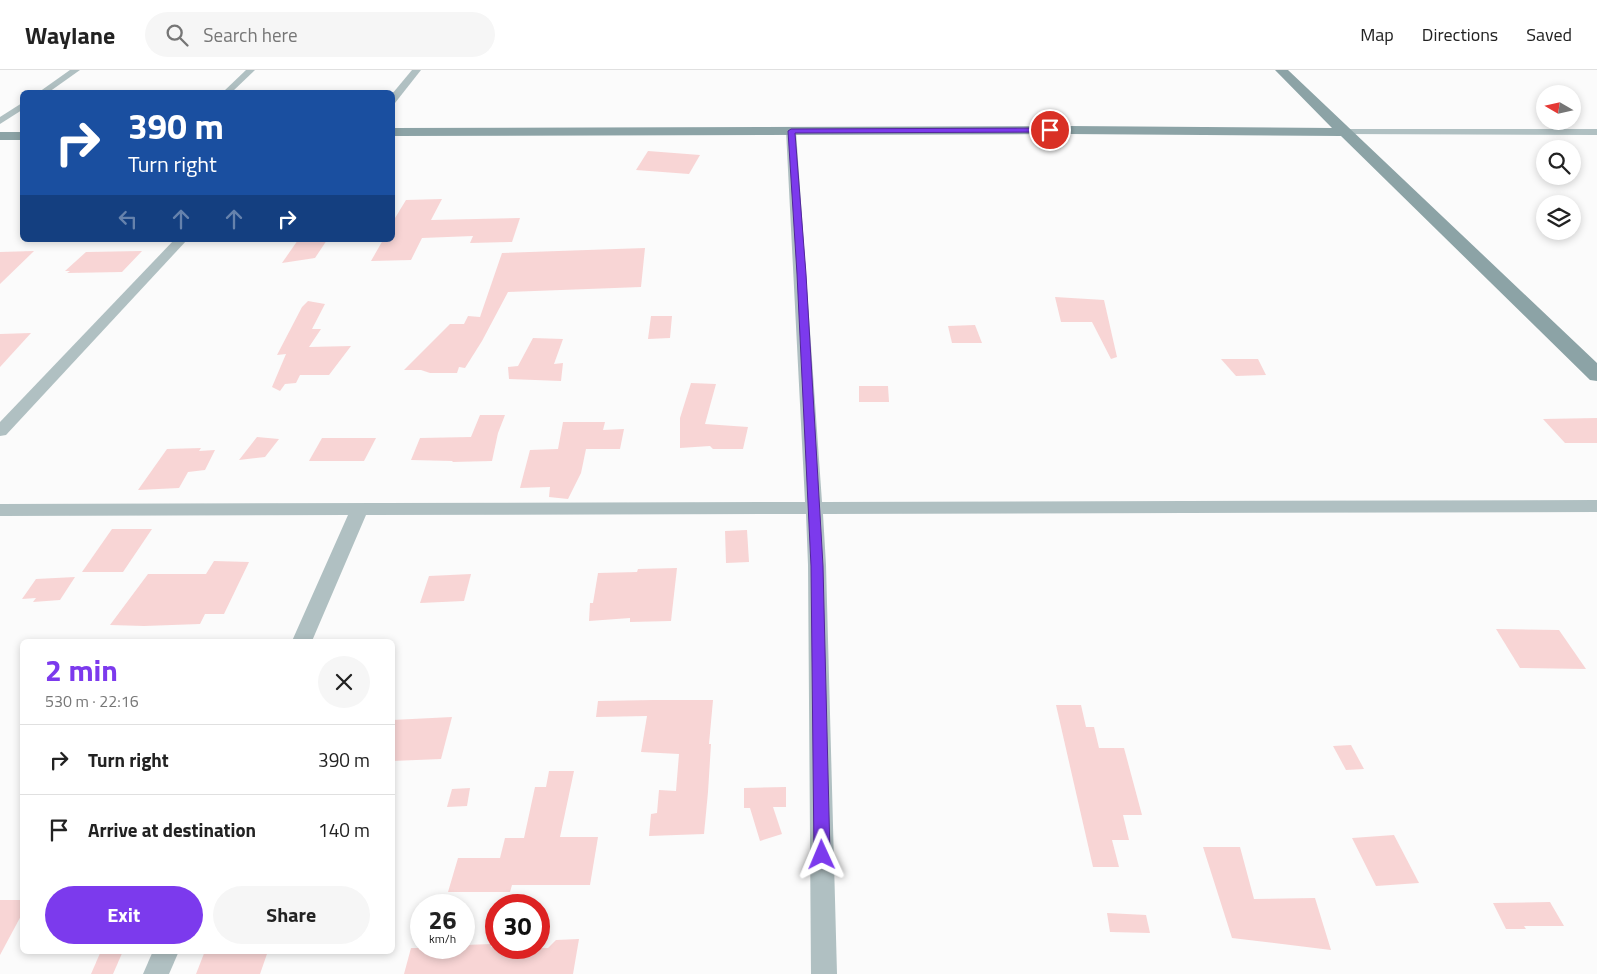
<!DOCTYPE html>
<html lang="en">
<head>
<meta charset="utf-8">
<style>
	body { margin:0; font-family:"Titillium Web",sans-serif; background:#f6f6f6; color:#222; height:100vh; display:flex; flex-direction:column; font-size:19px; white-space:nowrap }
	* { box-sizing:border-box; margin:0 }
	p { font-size:16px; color:#767676 }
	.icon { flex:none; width:28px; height:28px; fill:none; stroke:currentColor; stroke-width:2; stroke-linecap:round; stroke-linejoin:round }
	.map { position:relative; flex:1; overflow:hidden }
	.panel { position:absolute; left:20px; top:569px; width:375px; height:315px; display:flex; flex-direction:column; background:#fff; border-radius:8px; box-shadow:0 2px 8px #0003 }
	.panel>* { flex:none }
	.hud { position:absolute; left:20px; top:20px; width:375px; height:152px; border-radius:8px; box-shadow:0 2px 8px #0003; background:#1a4fa0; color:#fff; overflow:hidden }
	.needle { width:32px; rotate:279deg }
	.controls { position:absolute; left:1536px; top:15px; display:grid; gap:10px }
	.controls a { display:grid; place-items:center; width:45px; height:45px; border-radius:50%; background:#fff; box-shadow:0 2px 8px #0003; font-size:25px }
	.speed { position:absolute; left:410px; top:824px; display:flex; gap:10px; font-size:25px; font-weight:700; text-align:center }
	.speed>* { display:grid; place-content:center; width:65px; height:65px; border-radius:50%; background:#fff; box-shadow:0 2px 8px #0003; line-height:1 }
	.speed small { font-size:12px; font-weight:400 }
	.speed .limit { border:8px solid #d22; background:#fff; color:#111 }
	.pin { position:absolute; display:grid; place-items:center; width:42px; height:42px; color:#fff; margin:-21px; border:2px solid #fff; border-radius:50%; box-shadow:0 1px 5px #0007 }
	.me { position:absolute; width:55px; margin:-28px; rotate:359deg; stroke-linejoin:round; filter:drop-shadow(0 0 4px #0008) }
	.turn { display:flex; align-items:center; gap:18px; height:105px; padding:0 25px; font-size:22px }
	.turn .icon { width:65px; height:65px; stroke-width:2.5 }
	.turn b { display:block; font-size:35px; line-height:42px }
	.lanes { display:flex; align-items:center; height:48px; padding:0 25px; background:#0003; justify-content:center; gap:25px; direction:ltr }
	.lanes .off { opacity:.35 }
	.round { display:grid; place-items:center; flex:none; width:52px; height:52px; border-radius:26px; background:#f6f6f6 }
	.headline { display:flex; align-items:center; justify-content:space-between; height:85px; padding:0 25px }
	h1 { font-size:30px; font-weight:700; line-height:38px; color:#7c3aed }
	.button { display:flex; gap:10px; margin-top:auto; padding:10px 25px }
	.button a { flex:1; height:58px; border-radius:30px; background:#7c3aed; color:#fff; font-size:20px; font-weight:700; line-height:58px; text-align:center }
	.button a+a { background:#f6f6f6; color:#222 }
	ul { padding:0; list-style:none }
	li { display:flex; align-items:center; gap:15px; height:70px; padding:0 25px; border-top:1px solid #e0e0e0 }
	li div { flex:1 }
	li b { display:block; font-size:19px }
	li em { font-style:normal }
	header { display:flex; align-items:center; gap:30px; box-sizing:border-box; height:70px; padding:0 25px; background:#fff; border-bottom:1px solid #e0e0e0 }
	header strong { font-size:24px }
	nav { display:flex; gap:28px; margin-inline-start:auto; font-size:18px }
	.search { width:350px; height:45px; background:#f6f6f6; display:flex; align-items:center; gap:12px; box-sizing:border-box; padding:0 18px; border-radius:28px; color:#767676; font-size:19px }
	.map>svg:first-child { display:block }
	.building { fill:#f8d5d5 }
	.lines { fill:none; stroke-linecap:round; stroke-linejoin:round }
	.street { fill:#b0c0c2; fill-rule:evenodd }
	.secondary { fill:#8ca3a6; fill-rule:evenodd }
	.route { fill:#7c3aed; stroke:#51269a }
</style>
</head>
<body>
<header>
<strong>Waylane</strong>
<div class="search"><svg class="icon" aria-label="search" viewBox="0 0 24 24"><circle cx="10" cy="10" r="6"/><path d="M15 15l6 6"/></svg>Search here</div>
<nav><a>Map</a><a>Directions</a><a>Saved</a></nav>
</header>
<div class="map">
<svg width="1597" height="904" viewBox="0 0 1597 904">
	<rect width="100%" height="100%" fill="#fbfbfb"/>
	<!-- building -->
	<g class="building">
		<path d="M648,81l52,4 -11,19 -53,-4z"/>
		<path d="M442,129l-11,21 89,-2 -8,24 -42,1 3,-7 -51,2 -11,22 -40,1 12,-21h9v-17l14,-23z"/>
		<path d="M298,170h29l-12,18 -33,5z"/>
		<path d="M645,178l-4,39 -133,5 -26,49 -17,27 -6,-1 -2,6h-27l-9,-3h-17l46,-46h14l4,-8 12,1 22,-64z"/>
		<path d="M34,181l-34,33v-32z"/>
		<path d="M142,181l-20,21 -55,1 3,-2h-5l21,-19z"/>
		<path d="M1055,227l49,3 13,57 -6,2 -19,-37h-31z"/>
		<path d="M308,231l17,3 -13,25h9l-12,18 42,-1 -22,29h-29l-4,8 -11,1 -5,7 -8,-4 14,-33 -9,1 25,-48z"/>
		<path d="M651,246h21l-2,22 -22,1z"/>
		<path d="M975,255l7,18h-30l-4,-17z"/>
		<path d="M31,263l-31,34v-33z"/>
		<path d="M533,268l30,1 -9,25 9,-1 -2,18 -52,-2 -1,-12 10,-1z"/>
		<path d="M1221,289h37l8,16 -30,1z"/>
		<path d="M691,313l25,1 -11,40 43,3 -5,22h-30l-3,-3 -30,2v-30z"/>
		<path d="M859,316h29l1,16h-30z"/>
		<path d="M480,345h25l-7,18 -6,28 -40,1 1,-1 -42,-1 9,-22 51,-1z"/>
		<path d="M1597,348v25h-32l-22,-24z"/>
		<path d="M563,352h42l-2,8 21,-1 -4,20h-34l-5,24 -13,26 -19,-2 1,-10 -30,1 10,-38 28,-1z"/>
		<path d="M257,367l22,2 -14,18 -26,3z"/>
		<path d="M322,368h54l-12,23h-55z"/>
		<path d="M201,378l-2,3 16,-1 -10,20 -17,2 -9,16 -41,2 29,-41z"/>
		<path d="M112,459h40l-29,43h-41z"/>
		<path d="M747,460l2,32 -23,1 -1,-32z"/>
		<path d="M214,491l35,1 -25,52h-19l-5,10 -56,2 -34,-1 38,-51h58z"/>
		<path d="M677,498l-6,53 -41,1v-4l-41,3 1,-18h3l5,-30 39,-1 1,-3z"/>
		<path d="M471,504l-7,27 -44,2 9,-27z"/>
		<path d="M75,507l-15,23 -27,2 3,-4 -14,1 14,-20z"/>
		<path d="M1496,559l63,1 27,39 -66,-1z"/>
		<path d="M653,630h60l-4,44h2l-3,48 -4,42 -55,2 2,-22 6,-1 2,-23 17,1 3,-37 -38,-2 6,-36 -51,1 2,-16z"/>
		<path d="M1056,635h25l5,22h8l5,21h25l18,67h-19l6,25h-17l7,27h-26z"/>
		<path d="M452,647l-11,42 -49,2v-41z"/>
		<path d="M1351,675l13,24 -18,1 -13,-24z"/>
		<path d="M549,701h25l-14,66h38l-8,48h-78l-2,7h-62l10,-34h42l5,-20h19l11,-51h11z"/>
		<path d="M786,717v20h-13l9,27 -22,7 -10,-33h-6v-20z"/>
		<path d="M470,718l-3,18 -20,1 5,-18z"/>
		<path d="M1394,765l25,48 -43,3 -24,-48z"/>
		<path d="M1203,777h37l14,52 61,-1 16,52 -99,-12z"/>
		<path d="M0,830h22v14l-22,41z"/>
		<path d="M1550,832l14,24h-40l2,3h-20l-13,-26z"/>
		<path d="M1107,843l39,2 4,18 -40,-1z"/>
		<path d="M579,869l-6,35h-169l7,-26h53v-3l28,-1 -1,3 57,1 8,-8z"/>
		<path d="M101,881h22l-10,23h-22z"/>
		<path d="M205,881h63l-8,23h-64z"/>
	</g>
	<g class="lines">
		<!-- street -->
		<g class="street">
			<path d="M70,0h10l-31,22h-10z"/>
			<path d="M246,0h9l-23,22h-9z"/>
			<path d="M412,0h9l-26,33 -3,1v-10z"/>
			<path d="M22,33v7l-22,14v-7z"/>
			<path d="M791,58l5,3 26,371 775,-2v12l-774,2 3,51 11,409h-26l-3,-409 -2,-51 -440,1 -54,126h-20l56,-126 -348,1v-12l805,-2 -19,-371z"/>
			<path d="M1347,59h250v6l-254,-1v-4z"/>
			<path d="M174,170h13l-181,195 -6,1v-14z"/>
			<path d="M153,881h26l-10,23h-26z"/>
		</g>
		<!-- secondary -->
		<g class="secondary">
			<path d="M1275,0h13l309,293v18l-7,-1 -249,-244 -273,-2 -676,2v-8l676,-2 264,2z"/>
			<rect x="0" y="62" width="22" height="8"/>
		</g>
	</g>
	<!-- route -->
	<path class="route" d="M1050,58l3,1v3l-258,1 11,141 17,292 7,289 -3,5 -5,3 -6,-3 -2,-5 -3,-289 -14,-292 -9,-143 3,-2z"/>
</svg>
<div class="controls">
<a><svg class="needle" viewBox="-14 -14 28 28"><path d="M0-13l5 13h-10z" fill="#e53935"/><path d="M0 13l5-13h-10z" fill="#767676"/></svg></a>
<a><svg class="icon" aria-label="search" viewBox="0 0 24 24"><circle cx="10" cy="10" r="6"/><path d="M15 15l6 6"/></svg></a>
<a><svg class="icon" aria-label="layers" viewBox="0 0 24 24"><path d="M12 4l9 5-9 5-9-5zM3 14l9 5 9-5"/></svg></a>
</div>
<div class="speed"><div>26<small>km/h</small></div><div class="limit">30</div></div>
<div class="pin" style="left:1050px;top:60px;background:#d93025"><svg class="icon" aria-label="arrive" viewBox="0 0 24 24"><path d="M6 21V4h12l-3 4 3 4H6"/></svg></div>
<svg class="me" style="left:822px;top:785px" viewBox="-20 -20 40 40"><path d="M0-17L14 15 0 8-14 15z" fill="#7c3aed" stroke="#fff" stroke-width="4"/></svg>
<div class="hud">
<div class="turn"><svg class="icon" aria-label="right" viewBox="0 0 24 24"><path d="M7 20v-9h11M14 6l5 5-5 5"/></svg><div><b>390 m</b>Turn right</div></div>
<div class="lanes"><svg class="icon off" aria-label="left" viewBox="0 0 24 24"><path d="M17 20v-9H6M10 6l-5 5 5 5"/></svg><svg class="icon off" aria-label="ahead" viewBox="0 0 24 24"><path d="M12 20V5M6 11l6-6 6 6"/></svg><svg class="icon off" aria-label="ahead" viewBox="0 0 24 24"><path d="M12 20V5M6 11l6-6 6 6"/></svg><svg class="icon" aria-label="right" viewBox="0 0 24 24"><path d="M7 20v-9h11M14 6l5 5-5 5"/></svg></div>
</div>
<section class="panel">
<div class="headline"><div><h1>2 min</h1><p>530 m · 22:16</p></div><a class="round"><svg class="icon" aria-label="close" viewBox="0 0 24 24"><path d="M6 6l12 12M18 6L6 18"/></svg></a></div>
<ul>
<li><svg class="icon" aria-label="right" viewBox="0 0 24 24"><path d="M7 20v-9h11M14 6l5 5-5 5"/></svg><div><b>Turn right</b></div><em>390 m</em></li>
<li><svg class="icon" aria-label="arrive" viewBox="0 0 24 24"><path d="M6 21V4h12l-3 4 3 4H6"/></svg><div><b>Arrive at destination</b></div><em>140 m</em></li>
</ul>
<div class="button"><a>Exit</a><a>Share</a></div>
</section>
</div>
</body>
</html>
